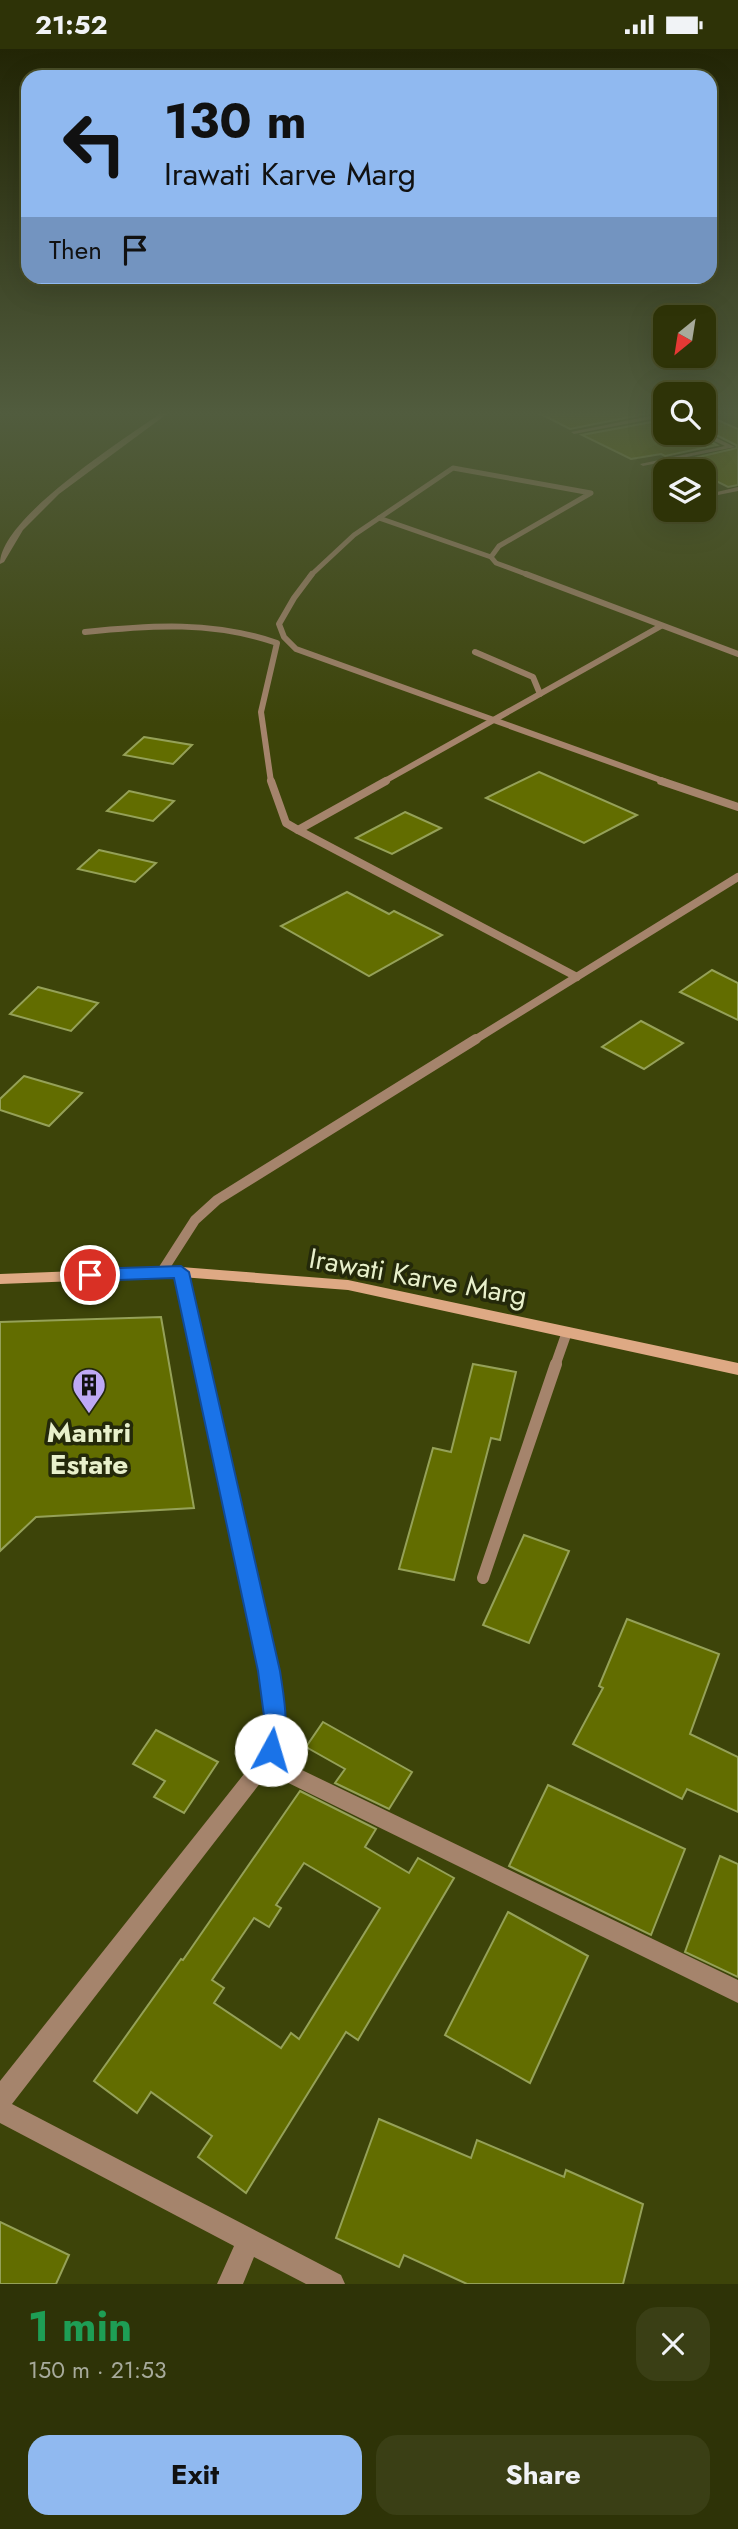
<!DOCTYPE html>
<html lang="en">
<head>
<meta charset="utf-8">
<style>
	body { margin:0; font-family:Jost,sans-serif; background:#3a3f15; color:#f1f3f6; height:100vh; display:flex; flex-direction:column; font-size:26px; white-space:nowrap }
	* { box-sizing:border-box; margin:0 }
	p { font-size:23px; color:#a7aa9b }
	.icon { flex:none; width:38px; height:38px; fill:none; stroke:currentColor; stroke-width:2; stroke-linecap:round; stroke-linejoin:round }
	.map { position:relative; height:2235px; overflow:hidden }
	.panel { display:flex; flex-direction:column; background:#2e3307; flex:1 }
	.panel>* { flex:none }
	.top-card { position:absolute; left:21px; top:21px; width:696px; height:214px; border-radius:21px; box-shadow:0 7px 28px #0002,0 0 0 2px #494e28; background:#90b9f0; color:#111; overflow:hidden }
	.needle { width:46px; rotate:210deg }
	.controls { position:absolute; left:653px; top:256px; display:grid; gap:14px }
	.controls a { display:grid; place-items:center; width:63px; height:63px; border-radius:14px; background:#2e3307; box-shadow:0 7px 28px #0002,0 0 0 2px #494e28; font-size:35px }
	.pin { position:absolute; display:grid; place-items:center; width:60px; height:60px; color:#fff; margin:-30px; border:4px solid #fff; border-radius:50%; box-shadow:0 2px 7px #0007 }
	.me { position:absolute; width:77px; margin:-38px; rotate:6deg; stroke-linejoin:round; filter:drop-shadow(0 0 5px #0008) }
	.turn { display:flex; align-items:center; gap:24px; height:147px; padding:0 28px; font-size:32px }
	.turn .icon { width:91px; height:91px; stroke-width:2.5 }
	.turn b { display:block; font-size:49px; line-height:60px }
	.then { display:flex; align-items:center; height:66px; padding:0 28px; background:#0003; gap:14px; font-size:26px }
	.round { display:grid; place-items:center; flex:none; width:74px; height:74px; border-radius:21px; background:#3a3f15 }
	.headline { display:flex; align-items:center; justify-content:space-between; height:119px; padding:0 28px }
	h1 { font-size:42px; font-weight:700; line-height:52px; color:#1e9e55 }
	.cta { display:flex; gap:14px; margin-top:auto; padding:14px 28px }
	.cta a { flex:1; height:80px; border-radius:21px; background:#90b9f0; color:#111; font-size:28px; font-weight:700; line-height:80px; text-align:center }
	.cta a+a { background:#3a3f15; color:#f1f3f6 }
	.status { display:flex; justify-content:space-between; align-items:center; height:49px; padding:0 35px; background:#2e3307; direction:ltr }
	.status svg { height:19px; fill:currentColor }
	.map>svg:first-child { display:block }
	.building { fill:#626d00; stroke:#95a158; stroke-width:2; fill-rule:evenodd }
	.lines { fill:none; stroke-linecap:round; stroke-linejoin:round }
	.path { stroke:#919868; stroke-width:2.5; stroke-dasharray:2 2.5; stroke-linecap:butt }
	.lane-far4 { stroke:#a5846c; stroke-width:5 }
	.lane-far3 { stroke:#a5846c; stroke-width:6 }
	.lane-far2 { stroke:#a5846c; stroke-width:8 }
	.lane-far1 { stroke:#a5846c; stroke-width:10 }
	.lane { stroke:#a5846c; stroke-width:12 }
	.street { fill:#a5846c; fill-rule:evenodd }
	.secondary { fill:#dea984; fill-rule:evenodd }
	.route { fill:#1a73e8; stroke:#114b97; stroke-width:2 }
	.labels { text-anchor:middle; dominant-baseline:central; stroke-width:7; stroke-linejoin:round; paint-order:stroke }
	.street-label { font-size:28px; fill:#e8f0cb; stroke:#24290a }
	.poi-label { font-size:28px; font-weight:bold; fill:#e8f0cb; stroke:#24290a }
</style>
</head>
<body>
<div class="status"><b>21:52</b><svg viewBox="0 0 49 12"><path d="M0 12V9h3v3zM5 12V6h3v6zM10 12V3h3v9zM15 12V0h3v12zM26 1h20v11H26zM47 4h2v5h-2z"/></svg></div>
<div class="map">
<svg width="738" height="2235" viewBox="0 0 738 2235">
	<rect width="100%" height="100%" fill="#3d4409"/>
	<!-- building -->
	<g class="building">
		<path d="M535,362h114l1,2 -80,16z"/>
		<path d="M704,365l34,15v56l-10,2 -24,-12v-4h-9l-18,-9 60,-14 -1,-3 -32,-16z"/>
		<path d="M657,372l8,4v7h28l24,13 -52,11 -4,-2 -30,5 -49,-24z"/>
		<path d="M144,688l48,8 -19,19 -49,-9z"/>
		<path d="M539,723l98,43 -53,28 -98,-45z"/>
		<path d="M129,742l45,10 -21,20 -46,-10z"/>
		<path d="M405,763l36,16 -49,26 -36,-16z"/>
		<path d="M99,801l57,13 -21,19 -57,-13z"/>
		<path d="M347,843l42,22 5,-3 48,24 -73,41 -88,-50z"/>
		<path d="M712,921l26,13v37l-58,-28z"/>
		<path d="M38,938l60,16 -27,28 -61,-17z"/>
		<path d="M641,972l42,22 -39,26 -42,-22z"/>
		<path d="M24,1027l58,17 -33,33 -49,-16v-11z"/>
		<path d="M161,1268l33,191 -158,9 -36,34v-229z"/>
		<path d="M473,1315l43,8 -16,68 -9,-2 -37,142 -55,-11 34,-121 18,4z"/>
		<path d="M524,1486l45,16 -40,92 -46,-18z"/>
		<path d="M627,1570l92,35 -29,80 48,23v55l-51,-23 -5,10 -109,-55 30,-56 -4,-2z"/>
		<path d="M323,1673l89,50 -23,37 -54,-26 10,-14 -39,-22z"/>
		<path d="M156,1681l62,32 -34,51 -30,-16 11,-16 -32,-17z"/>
		<path d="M548,1736l137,64 -34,86 -142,-69z"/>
		<path d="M300,1742l76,38 -11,18 44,26 9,-15 36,20 -96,162 -12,-8 -100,161 -48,-36 14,-21 -61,-44 -14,21 -43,-32 87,-122 2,1zM304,1814l76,45 -81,131 -8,-6 -10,15 -67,-45 10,-15 -12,-8 42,-62 15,9 12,-19 -5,-3z"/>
		<path d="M720,1807l18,8v113l-53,-25z"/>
		<path d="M508,1863l80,44 -58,127 -85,-48z"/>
		<path d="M379,2070l92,39 6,-18 87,37 2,-7 77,34 -20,80h-156l-63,-29 -5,12 -63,-29z"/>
		<path d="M0,2173l69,33 -13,29h-56z"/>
	</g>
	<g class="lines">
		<!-- path -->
		<path class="path" d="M732,362l6,3"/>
		<!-- lane-far4 -->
		<g class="lane-far4">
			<path d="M379,469l112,39"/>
			<path d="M310,527l44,-41 99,-67 138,25 -92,53 -8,11 5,6 35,13"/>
		</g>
		<!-- lane-far3 -->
		<g class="lane-far3">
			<path d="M312,525l-18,24 -15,26 5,13 12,12 370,133"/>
			<path d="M526,525l212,80"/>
			<path d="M85,583c67,-7 128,-11 192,11l-16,69 10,70"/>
			<path d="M475,603l58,25 7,17"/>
			<path d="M383,733l278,-156"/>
		</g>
		<!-- lane-far2 -->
		<g class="lane-far2">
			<path d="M271,732l15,42 12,7"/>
			<path d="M386,732l-88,49 279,147"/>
			<path d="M661,732l77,26"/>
			<path d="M473,992l265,-164"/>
		</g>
		<!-- lane-far1 -->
		<g class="lane-far1">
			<path d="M161,1224l34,-53 22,-20 259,-161"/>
			<path d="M555,1317l12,-34"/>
		</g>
		<!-- lane -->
		<path class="lane" d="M483,1529l73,-214"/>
		<!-- street -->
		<g class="street">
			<path d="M164,362h7l-112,83 -36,36 -19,32 -4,2c0,-47 126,-126 164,-153z"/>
			<path d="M660,365l2,3 -88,17 -3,-2z"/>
			<path d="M695,383h9l31,15 -92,19 -3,-2 85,-18z"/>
			<path d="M738,438v4l-30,6 -4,-2z"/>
			<path d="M181,1218l5,1 3,4 90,399c3,28 11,60 -2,87l461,222v23l-470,-230 -256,331 329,171 4,9h-39l-52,-27 -11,27h-26l17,-38 -234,-123v-42l248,-312 13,-21 4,-32 -6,-45 -86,-399 3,-4z"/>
		</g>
		<!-- secondary -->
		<path class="secondary" d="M181,1218l167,13 390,83v12l-390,-85 -167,-13 -181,7v-10z"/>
	</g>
	<!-- sky -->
	<linearGradient id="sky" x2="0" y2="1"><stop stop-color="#222505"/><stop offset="0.54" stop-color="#515c3e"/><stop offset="1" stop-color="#515c3e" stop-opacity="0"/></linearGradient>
	<rect width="738" height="675" fill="url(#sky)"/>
	<!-- route -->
	<path class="route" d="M181,1217l8,6 91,399c4,27 11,60 -1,86l-8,3 -8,-3 -3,-7 4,-34 -6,-45 -84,-393 -84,3 -9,-6 9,-6z"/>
	<!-- icons -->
	<defs>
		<g id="building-pin" transform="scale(1.75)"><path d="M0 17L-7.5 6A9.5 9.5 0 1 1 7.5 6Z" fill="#bea9f5" stroke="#24290a"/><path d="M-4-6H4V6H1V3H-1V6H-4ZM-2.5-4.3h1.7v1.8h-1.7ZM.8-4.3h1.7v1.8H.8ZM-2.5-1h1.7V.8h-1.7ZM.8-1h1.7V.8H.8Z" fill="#111"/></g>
	</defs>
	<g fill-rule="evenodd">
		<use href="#building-pin" x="89" y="1336"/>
	</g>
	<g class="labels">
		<!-- street labels -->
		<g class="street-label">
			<text transform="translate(418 1228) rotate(10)">Irawati Karve Marg</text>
		</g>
		<!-- poi labels -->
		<g class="poi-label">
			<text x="89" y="1383">Mantri<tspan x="89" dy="32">Estate</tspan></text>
		</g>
	</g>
</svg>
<div class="controls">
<a><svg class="needle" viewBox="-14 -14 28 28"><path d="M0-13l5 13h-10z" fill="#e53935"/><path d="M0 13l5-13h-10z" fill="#a7aa9b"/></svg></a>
<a><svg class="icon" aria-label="search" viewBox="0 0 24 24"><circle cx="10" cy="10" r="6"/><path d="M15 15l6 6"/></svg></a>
<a><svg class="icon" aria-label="layers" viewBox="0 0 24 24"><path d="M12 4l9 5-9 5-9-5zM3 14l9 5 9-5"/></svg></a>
</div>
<div class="pin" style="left:90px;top:1226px;background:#d93025"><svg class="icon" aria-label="arrive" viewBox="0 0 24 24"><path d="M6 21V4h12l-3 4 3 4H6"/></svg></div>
<svg class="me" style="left:271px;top:1701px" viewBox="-20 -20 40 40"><circle r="19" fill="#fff"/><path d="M0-13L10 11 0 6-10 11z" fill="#1a73e8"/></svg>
<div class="top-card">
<div class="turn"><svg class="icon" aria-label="left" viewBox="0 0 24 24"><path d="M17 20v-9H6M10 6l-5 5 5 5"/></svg><div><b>130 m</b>Irawati Karve Marg</div></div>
<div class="then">Then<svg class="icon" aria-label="arrive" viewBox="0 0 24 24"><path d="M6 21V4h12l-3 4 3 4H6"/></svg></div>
</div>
</div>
<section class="panel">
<div class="headline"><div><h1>1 min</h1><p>150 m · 21:53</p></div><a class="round"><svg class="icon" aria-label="close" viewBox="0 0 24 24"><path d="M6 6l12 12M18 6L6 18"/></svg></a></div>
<div class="cta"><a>Exit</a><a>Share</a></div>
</section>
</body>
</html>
